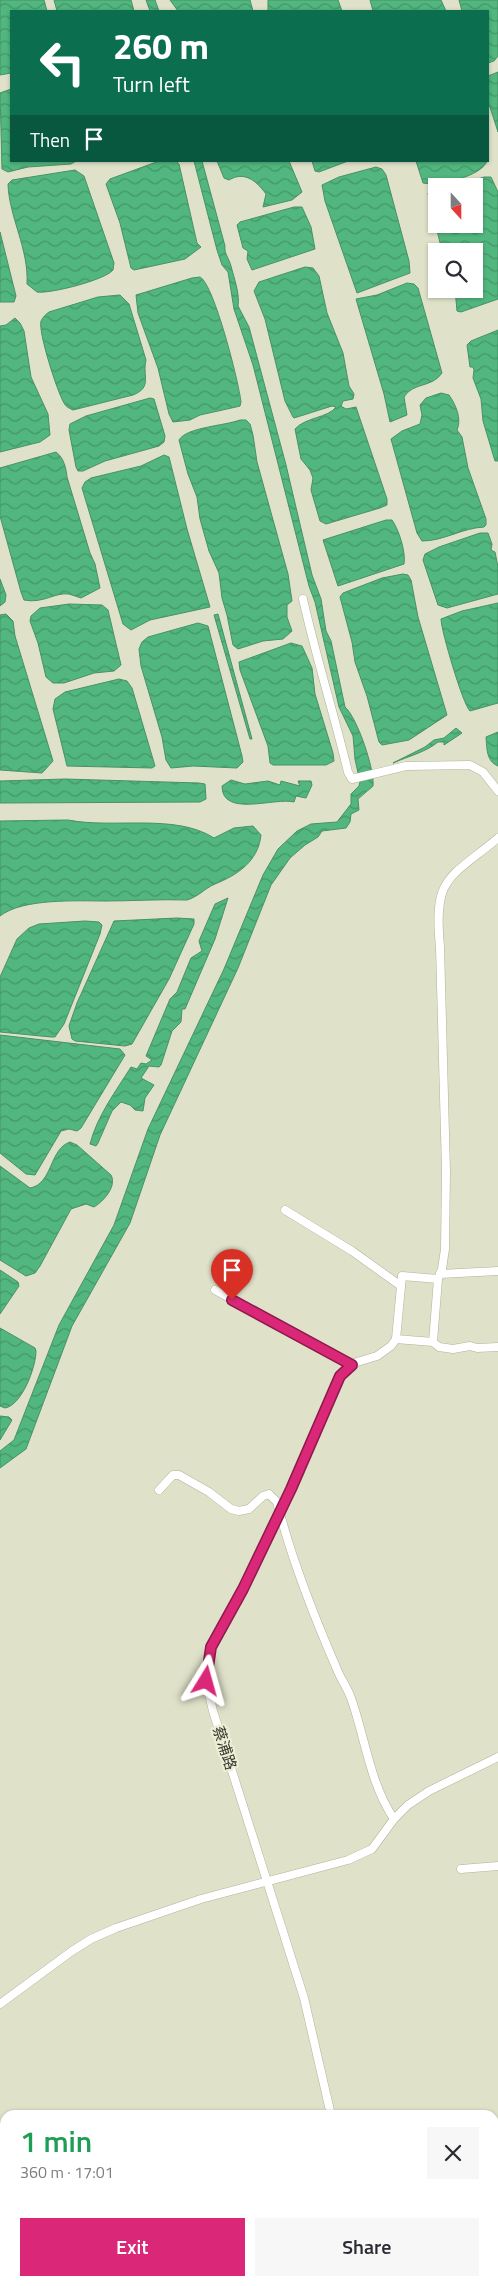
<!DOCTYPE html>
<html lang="en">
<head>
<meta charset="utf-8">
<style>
	body { margin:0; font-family:"Titillium Web","Noto Sans SC",sans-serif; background:#f7f7f7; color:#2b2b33; height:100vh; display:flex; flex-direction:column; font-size:19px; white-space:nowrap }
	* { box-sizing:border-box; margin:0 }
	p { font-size:16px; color:#7c7c81 }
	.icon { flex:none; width:28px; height:28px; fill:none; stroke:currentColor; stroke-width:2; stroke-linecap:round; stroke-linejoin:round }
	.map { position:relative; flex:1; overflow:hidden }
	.side { position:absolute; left:0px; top:2110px; width:499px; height:176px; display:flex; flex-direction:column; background:#fff; border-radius:15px 15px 0 0; box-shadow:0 1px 4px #0004 }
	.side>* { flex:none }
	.top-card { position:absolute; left:10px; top:10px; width:479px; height:152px; border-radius:0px; box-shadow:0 1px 4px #0004; background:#0b6e4f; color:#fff; overflow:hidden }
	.needle { width:32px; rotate:159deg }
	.buttons { position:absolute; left:428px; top:178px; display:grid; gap:10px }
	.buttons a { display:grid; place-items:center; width:55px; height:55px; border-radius:0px; background:#fff; box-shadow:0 1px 4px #0004; font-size:25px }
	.pin { position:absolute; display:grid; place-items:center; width:42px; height:42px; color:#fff; margin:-51px -21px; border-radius:50% 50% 50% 0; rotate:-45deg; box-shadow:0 0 5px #0007 }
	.pin .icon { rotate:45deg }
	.me { position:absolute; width:55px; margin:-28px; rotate:8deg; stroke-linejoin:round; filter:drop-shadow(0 0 4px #0008) }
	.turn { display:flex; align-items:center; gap:18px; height:105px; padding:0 20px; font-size:22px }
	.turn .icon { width:65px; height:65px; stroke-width:2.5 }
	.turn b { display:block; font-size:35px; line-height:42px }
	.then { display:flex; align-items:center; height:48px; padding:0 20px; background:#0003; gap:10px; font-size:19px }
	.round { display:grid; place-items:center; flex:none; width:52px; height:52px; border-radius:0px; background:#f7f7f7 }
	.headline { display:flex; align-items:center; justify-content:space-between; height:85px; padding:0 20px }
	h1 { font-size:30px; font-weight:600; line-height:38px; color:#1e9e55 }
	.action { display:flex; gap:10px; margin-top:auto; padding:10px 20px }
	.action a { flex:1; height:58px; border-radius:0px; background:#db2777; color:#fff; font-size:20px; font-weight:600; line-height:58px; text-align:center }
	.action a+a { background:#f7f7f7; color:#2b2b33 }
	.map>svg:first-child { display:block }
	.water { fill:url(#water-waves); stroke:#499166 }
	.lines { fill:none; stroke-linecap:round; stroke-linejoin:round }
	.minor-casing { stroke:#b1b39c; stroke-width:9 }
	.minor { stroke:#fff; stroke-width:8 }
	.route-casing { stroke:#8e194d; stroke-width:12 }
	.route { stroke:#db2777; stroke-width:9 }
	.labels { text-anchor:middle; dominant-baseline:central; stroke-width:4.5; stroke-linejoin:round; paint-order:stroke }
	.street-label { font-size:15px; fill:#36372d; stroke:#eceed6 }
</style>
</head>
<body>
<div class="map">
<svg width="498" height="2286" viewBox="0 0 498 2286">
	<defs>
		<pattern id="water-waves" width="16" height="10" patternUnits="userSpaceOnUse" patternTransform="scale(1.25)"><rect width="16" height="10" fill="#51b77e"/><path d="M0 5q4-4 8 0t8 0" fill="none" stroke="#449668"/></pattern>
	</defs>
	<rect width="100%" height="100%" fill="#dfe1c9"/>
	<!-- water -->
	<g class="water">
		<path d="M0,0h44l3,11h-36v62l-11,2z"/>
		<path d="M54,0h77l3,11h-77z"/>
		<path d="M146,0h9l4,11h-9z"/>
		<path d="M170,0h80l3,11h-75z"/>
		<path d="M268,0h70l4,11h-74z"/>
		<path d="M370,0h71l5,11h-73z"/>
		<path d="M459,0h39v56l-4,5 -6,2v-52h-26z"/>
		<path d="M498,72v60l-10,-31v-25z"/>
		<path d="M11,89v72h65l-5,3 -43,3 -20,5 -6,-3 -2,-76z"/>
		<path d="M159,161h17l3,3 18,79 4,4 -16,12 -51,11 -3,-2 -11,-45 -14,-39 4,-5z"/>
		<path d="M194,161h8l23,85c-1,8 4,12 6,20 3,12 9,28 7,40l11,21 37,138 26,110 9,24 5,32 5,10 14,66c12,10 30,63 28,79l-15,13 1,11 -8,4 -1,8 -4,6 -24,3 -4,6 -13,8 -15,13 -19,27 -33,83 -78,167 -30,88 -58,103 -46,123 -26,19v-17l14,-11 45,-115 55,-100 34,-96 76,-160 39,-94 15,-26 19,-18 14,-7 26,-2 14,-18v-10l8,-8 1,-4 -5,-23 -2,-23 -14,-29 -24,-105 -6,-16 -56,-221 -19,-56 -6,-37 -6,-7 -5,-15z"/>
		<path d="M217,161h72l13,31 -10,8 -29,7 3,-13c-10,-14 -22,-23 -37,-14l-5,-2z"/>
		<path d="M312,161h36l-29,11 -4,-1z"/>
		<path d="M416,161h71c-6,16 -49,25 -64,22z"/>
		<path d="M376,167l6,2 4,6 23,86 1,12 -53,20 -32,-92 -3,-16 17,-8z"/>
		<path d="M75,170l9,6 30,87 -1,7c-8,10 -63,24 -76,22l-10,-8c2,-35 -18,-67 -19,-100l4,-4z"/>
		<path d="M484,177h7l7,15v107l-37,13 -4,-1 -2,-22h19v-38h-32l-14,-58 8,-1v32h38v-38h-18z"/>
		<path d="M302,207l9,20 4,22 -63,21 -5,-11 1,-8 -5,-3 -6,-23 3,-3 54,-15z"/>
		<path d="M0,232l16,64 -2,6h-14z"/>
		<path d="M305,267l8,1 6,8 8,37 16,40 6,33 5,8 -1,5 -10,2 -2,5 5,3 10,-2 31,92v6l-7,3 -54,16 -6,-3 -9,-31 2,-12 -3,-8 -9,-11 -6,-30c11,-12 33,-11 41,-22l-4,-1 -38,12 -1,-1 -8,-16 -20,-82 -11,-28 5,-9z"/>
		<path d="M200,277c14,7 39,106 41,125l-1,4 -4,1 -36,8 -10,5 -17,2 -4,-8 -11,-46 -20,-55 -2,-18 56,-17z"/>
		<path d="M407,283l7,1 4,4 24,85c-10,15 -29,9 -38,24l3,18 -17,7 -6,-28 -28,-95 21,-4z"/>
		<path d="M120,295l9,9 17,56c-4,16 7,27 -13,35l-60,15c-4,-2 -7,-3 -9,-7 -7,-12 -26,-71 -23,-82 2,-4 5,-7 8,-9l49,-15z"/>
		<path d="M15,318l5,5 4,8 7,46 17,37 2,21 -10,7 -40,10v-126l6,-1z"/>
		<path d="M498,330v131h-3l-12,-40 -2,-22 -8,-21 1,-8 -1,-3h-3l-3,-22 4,-4z"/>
		<path d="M441,393l8,2c7,10 13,24 8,35l5,7 6,31 18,51v6l-2,2c-22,1 -40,14 -62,14l-5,-8 -26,-94 11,-8 18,-7 2,-9 -2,-10 6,-7z"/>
		<path d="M150,398l4,1 11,37 -1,6 -5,4 -54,15 -22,10h-5l-2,-4 -7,-37 1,-6 16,-8z"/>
		<path d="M240,420h6l4,4 3,11 4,27 31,112 4,27 -5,4v12l5,14 -9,8 -20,2 -25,8 -5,-4 -6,-30 -5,-17 -3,-25 -10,-22 -9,-32 -3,-22 -9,-23 -9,-34c8,-13 45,-14 61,-20z"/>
		<path d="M56,452c8,6 10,16 11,25l23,76 5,11 5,24 -19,10c-4,-1 -8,-3 -12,-4 -14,-2 -26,10 -45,6l-3,-8 -21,-76v-48z"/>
		<path d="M164,455l5,2 18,72 23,78 -60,13 -19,10 -8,-6 -41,-136 3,-6 6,-4 50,-12z"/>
		<path d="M386,520h6c7,10 14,32 12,44l-66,22 -15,-46z"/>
		<path d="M480,533h8l4,11 -1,6 4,2 3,15v27l-51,14 -9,-3 -15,-45 2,-6 14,-7z"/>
		<path d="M403,574l5,1 3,5 7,37 29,98 -38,25 -27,5 -3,-3 -12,-46 -12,-34 -3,-20 -12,-45 3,-4 39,-15z"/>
		<path d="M0,579l6,16 -1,7 -5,4z"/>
		<path d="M498,603v100l-28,8c-7,-6 -29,-81 -29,-92l21,-8z"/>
		<path d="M69,604l33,1 6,5 13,55 -7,6 -20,2 -30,10h-11l-7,-6 -8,-34 -8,-22 1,-5 9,-8z"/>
		<path d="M6,614l7,7 2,15 38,125 -11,12 -42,-3v-155z"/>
		<path d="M218,614l34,125h-2l-36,-124z"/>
		<path d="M198,623l10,3 34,130 1,6 -6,6 -44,-2 -22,2 -5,-8 -4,-23 -21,-71 -2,-17 3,-7 6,-5z"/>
		<path d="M291,643l11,3 10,22 3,26 18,59 1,8 -8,4h-53l-3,-2 -2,-17 -28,-76 -1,-8z"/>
		<path d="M119,679l8,2 5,7 23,78 -3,2 -85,-2 -14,-57 2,-10 10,-7z"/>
		<path d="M456,728l6,5 -18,12v-3h-6c-12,10 -29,14 -45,21l32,-16 9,-7 10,-2z"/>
		<path d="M498,732v34c-12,-5 -11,-18 -12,-29z"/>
		<path d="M65,779l134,4 6,1 1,15 -6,3 -200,1v-22z"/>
		<path d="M231,780l14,4 23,-3 12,4 1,-4 19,5 -2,-5h13l1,4 -6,13 -10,-2 -2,6c-19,-5 -72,16 -72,-16z"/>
		<path d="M68,820c45,9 107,-7 146,18l20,-10 19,-2 8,9c-3,27 -24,40 -46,49 -10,4 -17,13 -28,16 -27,-1 -54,1 -81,1 -29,0 -83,-3 -106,15v-95z"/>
		<path d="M228,898l-13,41 -30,70h-3l-1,13 -9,9 -11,34 -2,2 -10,-1 -8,12 13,7 -9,13 -2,13 -8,-1 -5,-5 -9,-3 -9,9 -14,32 -2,3 -6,-2c7,-28 26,-53 41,-77l6,2 4,-6 5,1 6,-4 -6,-4 24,-57 7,-7 14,-34 11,-7 -3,-10 16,-37z"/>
		<path d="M177,918l17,1v5l-25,55 -37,65 -7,2 -50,-5 -3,-2 -3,-13 8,-23 37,-82z"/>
		<path d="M85,921l14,1 3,3 -2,9 -36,90 -9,13h-4l-51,-5v-55l17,-38 12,-11 10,-4z"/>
		<path d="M0,1035l120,14 5,6 -44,73 -4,3 -8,-2 -8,2 -26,44 -9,-1 -26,-21z"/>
		<path d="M70,1142l7,3 34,30c6,11 -7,26 -17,32l-8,-3 -15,5 -31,57 -5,7 -9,3 -26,-16v-94l30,22c23,-4 19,-39 40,-46z"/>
		<path d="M0,1270l18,12 1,4 -19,28z"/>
		<path d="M0,1328l35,20 1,3c0,16 -14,54 -31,57l-5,-2z"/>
		<path d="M0,1416l9,1 3,3 -12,20z"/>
	</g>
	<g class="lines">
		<!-- minor casing -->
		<g class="minor-casing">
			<g id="minor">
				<path d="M303,599c13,58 31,115 45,173l4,7 54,-13 64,-1 13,7 15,19"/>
				<path d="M285,1210l67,41 49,35"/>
				<path d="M440,1274l58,-3"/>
				<path d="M438,1279l4,-10 3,-20 1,-78 -6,-224c-7,-71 9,-68 58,-109"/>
				<path d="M215,1290l137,75"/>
				<path d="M433,1342l5,-63 -36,-3 -6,63 37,3 6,5 14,2 17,-3 7,2 21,-1"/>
				<path d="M159,1490l14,-15h6l30,17 22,17 8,2 10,-2 14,-13 6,-2 8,8c14,56 36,112 59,165 4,11 11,20 15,31 14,39 19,86 43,121"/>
				<path d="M461,1869l37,-3"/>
				<path d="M0,2004l72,-53 19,-12 25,-11 85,-29 147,-39 24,-11 22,-30 14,-14 21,-14 69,-34"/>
				<path d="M331,2115l-27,-117 -91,-287 -7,-30 5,-34 32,-58 48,-100 49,-113 17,-14 20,-6 14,-10 5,-7"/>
				<path d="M357,2281l1,5"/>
			</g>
		</g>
		<!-- minor -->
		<use href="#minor" class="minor"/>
	</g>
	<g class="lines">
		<!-- route casing -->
		<g class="route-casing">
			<path id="route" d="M206,1681l5,-34 32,-58 48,-100 49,-113 12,-11 -120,-65"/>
		</g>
		<!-- route -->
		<use href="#route" class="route"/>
	</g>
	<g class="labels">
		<!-- street labels -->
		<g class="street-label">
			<text transform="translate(225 1748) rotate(72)">蔡浦路</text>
		</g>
	</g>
</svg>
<div class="buttons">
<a><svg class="needle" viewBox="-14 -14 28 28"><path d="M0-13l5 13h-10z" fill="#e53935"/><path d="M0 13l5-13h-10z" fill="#7c7c81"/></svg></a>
<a><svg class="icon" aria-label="search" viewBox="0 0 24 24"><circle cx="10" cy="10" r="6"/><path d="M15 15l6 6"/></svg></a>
</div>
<div class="pin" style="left:232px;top:1300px;background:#d93025"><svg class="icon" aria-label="arrive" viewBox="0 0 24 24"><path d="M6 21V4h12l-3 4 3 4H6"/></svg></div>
<svg class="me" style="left:206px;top:1681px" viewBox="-20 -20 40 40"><path d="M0-17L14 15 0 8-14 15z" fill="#db2777" stroke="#fff" stroke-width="4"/></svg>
<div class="top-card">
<div class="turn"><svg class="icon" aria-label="left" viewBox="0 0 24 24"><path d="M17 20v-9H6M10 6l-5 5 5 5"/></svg><div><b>260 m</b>Turn left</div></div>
<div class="then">Then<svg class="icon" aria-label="arrive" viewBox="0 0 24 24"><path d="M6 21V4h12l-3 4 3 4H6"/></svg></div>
</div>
<section class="side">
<div class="headline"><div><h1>1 min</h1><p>360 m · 17:01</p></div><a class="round"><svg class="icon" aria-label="close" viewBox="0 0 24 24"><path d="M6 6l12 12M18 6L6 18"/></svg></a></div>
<div class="action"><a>Exit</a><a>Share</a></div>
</section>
</div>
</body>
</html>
